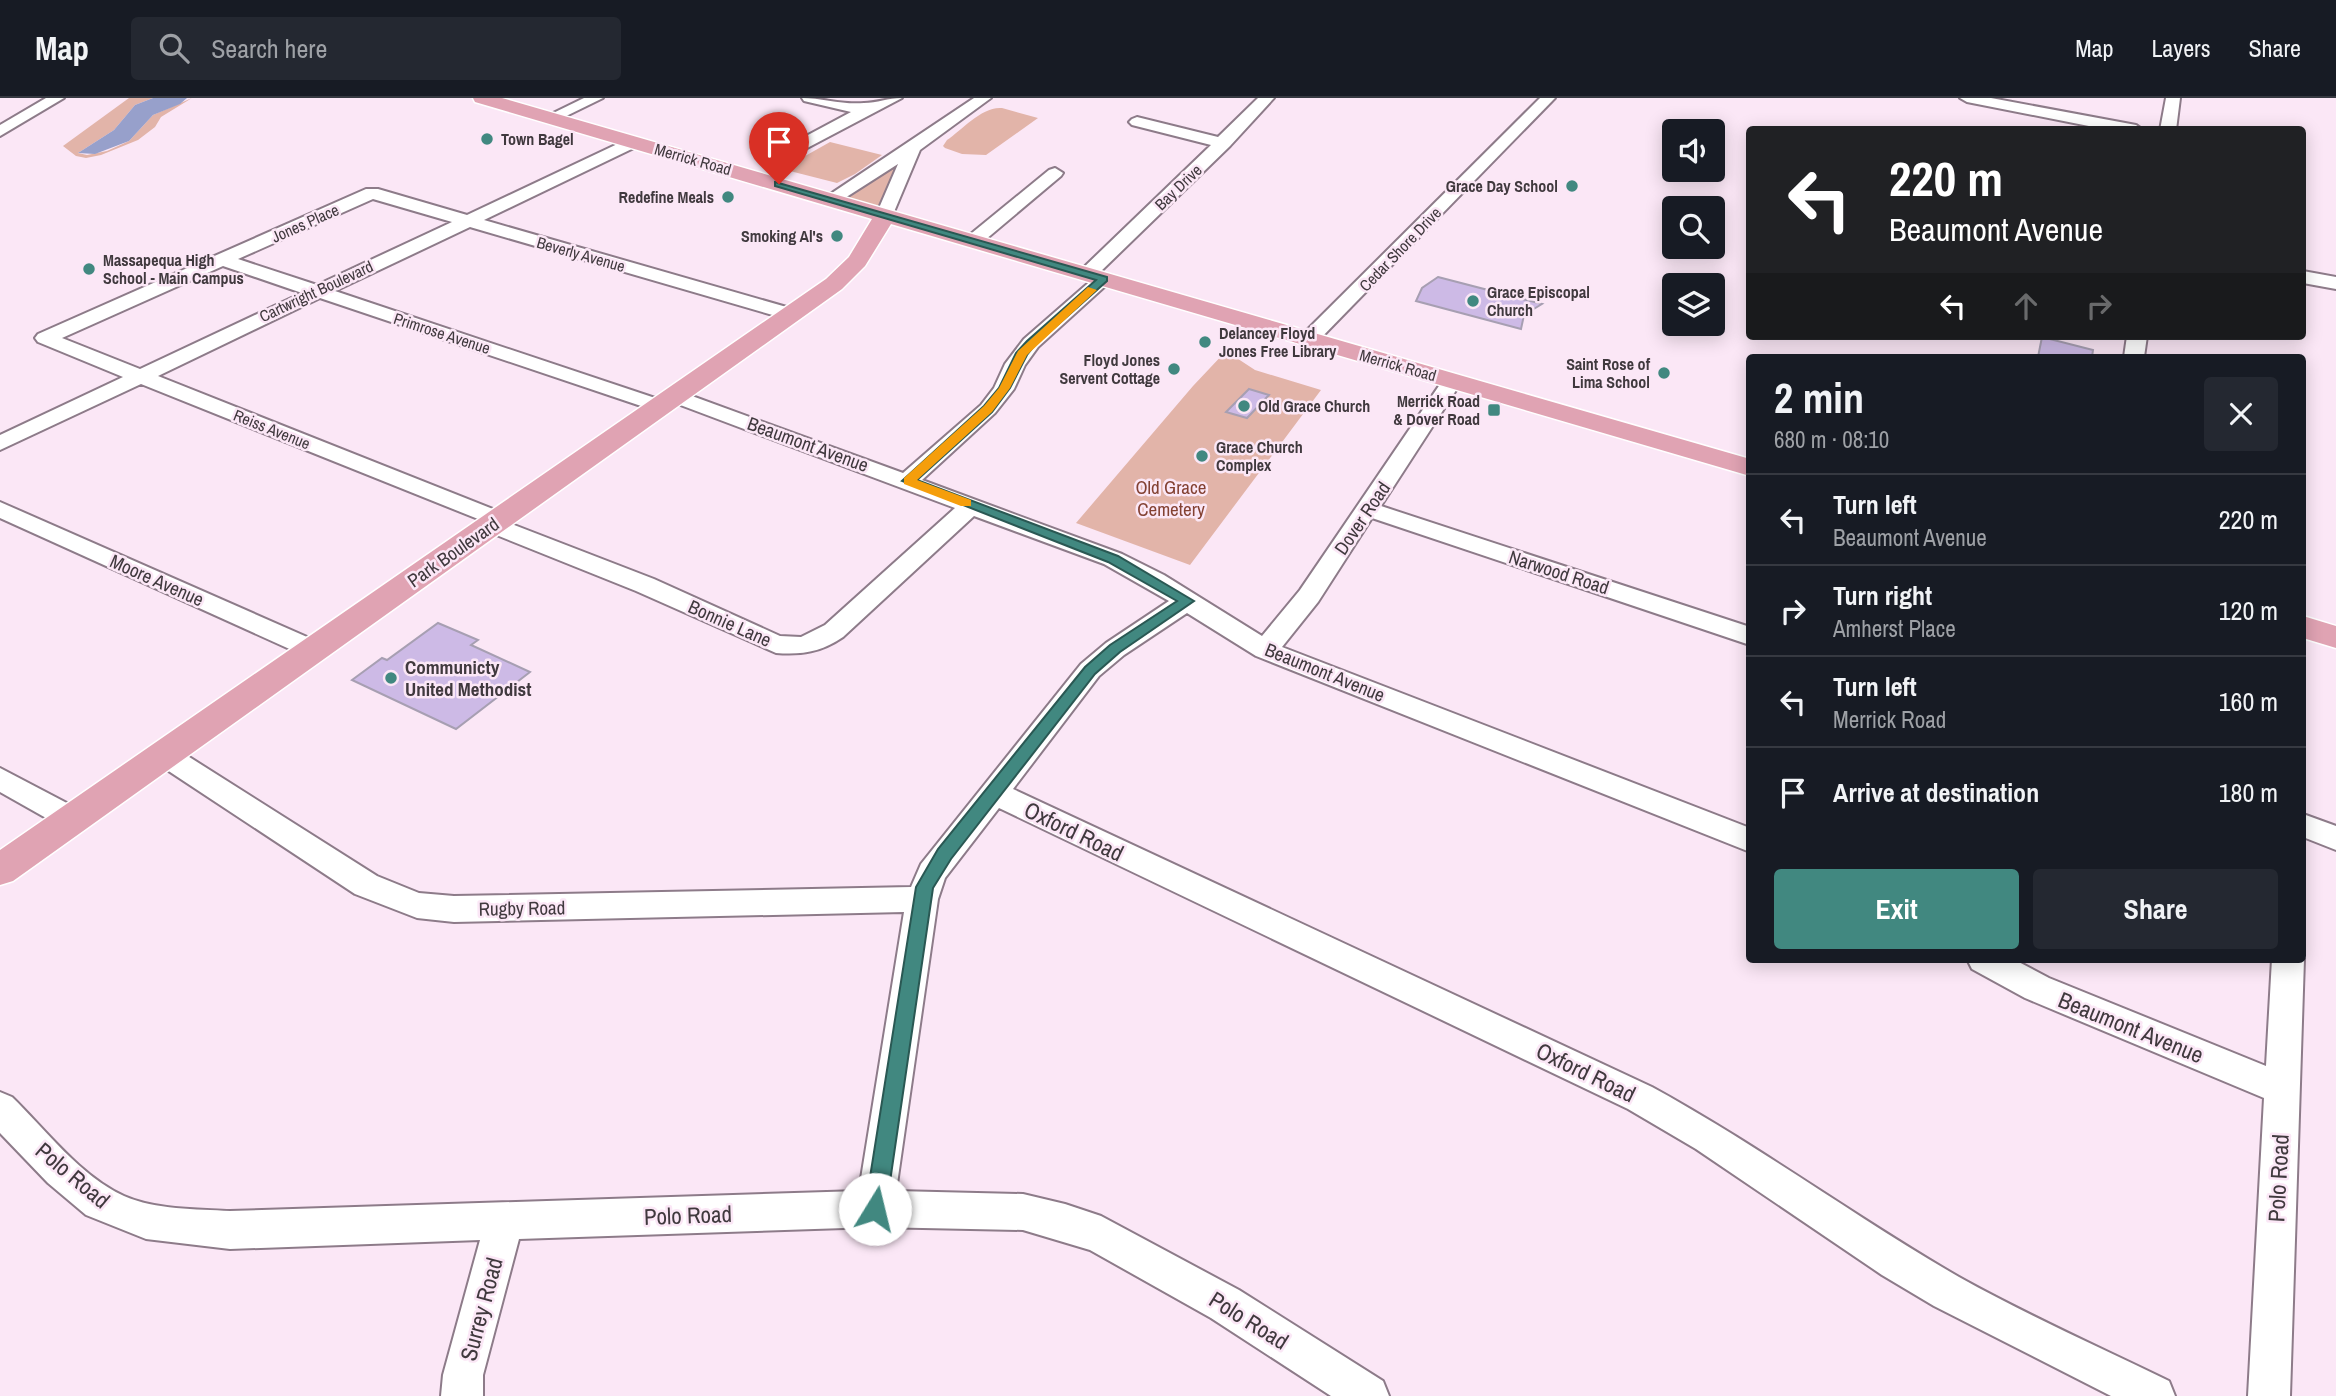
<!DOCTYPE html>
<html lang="en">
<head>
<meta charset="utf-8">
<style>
	body { margin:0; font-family:"Archivo Narrow",sans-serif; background:#242831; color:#f1f3f6; height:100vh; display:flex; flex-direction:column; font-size:26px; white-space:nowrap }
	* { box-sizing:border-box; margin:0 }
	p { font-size:23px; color:#9ea1a6 }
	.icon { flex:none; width:38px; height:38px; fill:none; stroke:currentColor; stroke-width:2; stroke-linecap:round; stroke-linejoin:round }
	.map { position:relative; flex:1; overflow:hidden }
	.sheet { position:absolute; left:1746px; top:256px; width:560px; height:609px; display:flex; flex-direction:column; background:#171b24; border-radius:7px; box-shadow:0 4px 18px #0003 }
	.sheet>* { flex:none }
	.hud { position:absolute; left:1746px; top:28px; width:560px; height:214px; border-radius:7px; box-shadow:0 4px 18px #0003; background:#202124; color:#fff; overflow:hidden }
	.fabs { position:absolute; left:1662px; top:21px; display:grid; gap:14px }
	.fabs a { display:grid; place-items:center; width:63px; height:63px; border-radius:7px; background:#171b24; box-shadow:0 4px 18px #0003; font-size:35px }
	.pin { position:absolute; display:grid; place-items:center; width:60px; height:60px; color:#fff; margin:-72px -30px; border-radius:50% 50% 50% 0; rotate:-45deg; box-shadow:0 0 7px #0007 }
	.pin .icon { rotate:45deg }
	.me { position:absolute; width:77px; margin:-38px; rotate:9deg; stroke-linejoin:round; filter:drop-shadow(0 0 5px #0008) }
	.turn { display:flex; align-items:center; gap:24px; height:147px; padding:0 28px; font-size:32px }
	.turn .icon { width:91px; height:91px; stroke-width:2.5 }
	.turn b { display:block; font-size:49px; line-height:60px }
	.lanes { display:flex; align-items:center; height:66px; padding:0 28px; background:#0003; justify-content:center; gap:35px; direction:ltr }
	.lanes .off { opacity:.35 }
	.round { display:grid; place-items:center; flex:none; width:74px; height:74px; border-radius:7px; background:#242831 }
	.head { display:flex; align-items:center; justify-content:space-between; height:119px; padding:0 28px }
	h1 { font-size:42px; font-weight:800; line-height:52px }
	.primary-button { display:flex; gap:14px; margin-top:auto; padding:14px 28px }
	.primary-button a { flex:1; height:80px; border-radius:7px; background:#418880; color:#fff; font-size:28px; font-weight:800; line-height:80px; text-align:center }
	.primary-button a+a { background:#242831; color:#f1f3f6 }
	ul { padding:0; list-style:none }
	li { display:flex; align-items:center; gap:21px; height:91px; padding:0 28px; border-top:2px solid #363941 }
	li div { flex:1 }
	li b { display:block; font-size:26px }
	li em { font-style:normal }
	header { display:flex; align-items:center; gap:42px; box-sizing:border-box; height:98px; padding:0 35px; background:#171b24; border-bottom:2px solid #363941 }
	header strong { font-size:33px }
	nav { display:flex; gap:38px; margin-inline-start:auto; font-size:24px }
	.search { width:490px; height:63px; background:#242831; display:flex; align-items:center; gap:18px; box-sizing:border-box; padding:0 24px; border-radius:7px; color:#9ea1a6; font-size:26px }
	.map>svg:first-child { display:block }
	.green { fill:#e2b4a9 }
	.water { fill:#97a0cb }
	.building { fill:#cdbae6; stroke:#a79fb2; stroke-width:2 }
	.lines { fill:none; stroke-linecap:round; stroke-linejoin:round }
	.minor-casing { stroke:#8d7b89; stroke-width:4 }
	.major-casing { stroke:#fff; stroke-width:3 }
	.minor { fill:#fff; fill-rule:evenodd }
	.major { fill:#e0a3b3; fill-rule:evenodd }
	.route { fill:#418880; stroke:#2a5853; stroke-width:2 }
	.slow { fill:#f59e0b }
	.poi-dot { fill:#418880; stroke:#fbe7f6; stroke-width:2.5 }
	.labels { text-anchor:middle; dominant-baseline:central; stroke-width:5; stroke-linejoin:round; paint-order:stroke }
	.far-poi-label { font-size:16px; font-weight:bold; fill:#40393e; stroke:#fbe7f6; text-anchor:start }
	.far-street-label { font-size:16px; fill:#40393e; stroke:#fbe7f6 }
	.street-label { font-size:19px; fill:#40393e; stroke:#fbe7f6 }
	.park-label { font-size:19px; fill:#834132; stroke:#fbe7f6 }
	.poi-label { font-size:19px; font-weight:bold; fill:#40393e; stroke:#fbe7f6; text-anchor:start }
	.near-street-label { font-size:23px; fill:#40393e; stroke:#fbe7f6 }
</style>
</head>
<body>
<header>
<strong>Map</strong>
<div class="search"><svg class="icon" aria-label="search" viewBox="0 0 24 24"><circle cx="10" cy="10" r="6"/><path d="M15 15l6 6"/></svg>Search here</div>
<nav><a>Map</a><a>Layers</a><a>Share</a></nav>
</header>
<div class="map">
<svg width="2336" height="1298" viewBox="0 0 2336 1298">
	<rect width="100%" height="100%" fill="#fbe7f6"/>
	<!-- green -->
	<g class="green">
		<path d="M129,0h24l-18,7 -21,25 -36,23 9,2 20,-4 22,-10 24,-26 39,-17 -31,19 -6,10 -17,13 -37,15 -15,3 -10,-2 -13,-10z"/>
		<path d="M1002,10l36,10 -52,37 -24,-1 -17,-6 -2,-2 4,-6c15,-10 35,-34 55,-32z"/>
		<path d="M830,44l52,13 -27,19 -18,9 -55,-14z"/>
		<path d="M911,52l-27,64 -50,-15z"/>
		<path d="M1226,253l29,19 66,20 -131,175 -114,-42 117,-137z"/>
	</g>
	<!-- water -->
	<path class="water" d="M153,0h34l-7,6 -27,11 -24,26 -34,13 -17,-1 36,-23 21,-25z"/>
	<!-- building -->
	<g class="building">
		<path d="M1438,179l104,27 -18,11 -3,14 -105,-28 6,-13z"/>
		<path d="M2042,239l51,13 -1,7h-54z"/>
		<path d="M1249,291l20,6 -22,23 -21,-6z"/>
		<path d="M438,525l40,17 -7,5 59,27 -74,57 -104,-49 30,-22 5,2z"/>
	</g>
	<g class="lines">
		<!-- minor casing -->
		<g class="minor-casing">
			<g id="minor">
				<path d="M46,0h18l-64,38v-11z"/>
				<path d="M584,0h19l-47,23h-10l-3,-3z"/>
				<path d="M802,0c20,0 41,7 62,5 13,0 24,-5 38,-5l-110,58h-12l-2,-3 2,-3 71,-38 -47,-11z"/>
				<path d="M974,0h17l-71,52 -29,69h-12l-3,-4 22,-51 -61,39 -6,1 -8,-5z"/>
				<path d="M1258,0h16l-44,48 -133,129h14l2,4 -75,68 -13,18 -11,24 -19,24 -73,67 200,74 42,21 98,61 38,-46 145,-213h14l3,4 -81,125 369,121v18l-378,-127 -54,84 -36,45 468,181v24l-494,-196 -69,-43 -63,42 -25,21 -86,113 639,298c106,58 203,130 307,190 68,38 140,70 210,104l6,15h-64l-177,-90 -52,-31 -186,-126 -68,-40 -629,-301 -54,70 -7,21 -42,292 127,3 42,10 36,12 138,74 144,91 6,15h-58l-120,-78 -121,-68 -67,-20 -148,-3 -356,12 -36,136v21h-42l2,-21 37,-135 -250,9 -84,-10 -60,-24 -38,-32 -48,-50v-41l12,5c34,33 68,79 112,99 32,14 72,13 106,15l629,-20 45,-279 -450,10 -37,-4 -62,-24 -200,-132 -4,-7 4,-7 10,-3 10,3 202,128 42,17 35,3 457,-9 10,-23 160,-200 25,-21 63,-42 -65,-37 -130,-48 -131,121c-22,15 -41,18 -67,16l-140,-62 -152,-61 -4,-5 3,-4 -342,-137 -141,66v-15l123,-58 -85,-35 -3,-4 3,-4 328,-145h12l89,26 161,-76h12l2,3 -2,3 -156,75 313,90 3,4 -3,4h-14l-313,-91 -135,64 332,111 4,4 -4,4h-14l-333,-112 -162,78 350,139 4,5 -3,3 145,56 126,57 21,1 24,-12 130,-117 -288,-108 -3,-4 3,-4h14l222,81 78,-68 13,-17 11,-24 19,-25 70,-61h-13l-2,-4 2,-4 130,-125 -79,-20 -3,-3 3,-3 5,-2 81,20zM373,101l79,23 -135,63 -79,-26zM223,168l79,27 -162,76 -78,-31z"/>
				<path d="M1540,0h15l-239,245h-14l-3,-4 3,-4z"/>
				<path d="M1960,0h31l145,27 7,5h-34l-142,-28z"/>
				<path d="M2166,0h14l-4,32h-16z"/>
				<path d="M1055,70l8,5 -2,3 -82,69h-12l-3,-4 3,-4 82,-67z"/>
				<path d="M2303,173l33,6v12l-33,-6z"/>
				<path d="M2127,238h20l-3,21h-20z"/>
				<path d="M0,404l323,142 4,6 -4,6 -9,3 -9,-3 -305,-138z"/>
				<path d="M0,670l82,43 5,8 -5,8 -10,3 -10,-3 -62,-35z"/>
				<path d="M2303,716l33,12v24l-33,-13z"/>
				<path d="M2303,859l1,2 -14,437h-42l16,-298 -239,-100 -53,-29 -5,-10h46l36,19 217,88 6,-107h31z"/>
			</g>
		</g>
		<!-- major casing -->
		<g class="major-casing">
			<g id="major">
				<path d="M473,0h29l1248,361v17l-859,-252 -26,42 -23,23 -829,592 -13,4v-35l826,-571 23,-22 23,-38 -397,-117z"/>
				<path d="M2303,518l33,10v22l-33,-10z"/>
			</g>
		</g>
		<!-- minor -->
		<use href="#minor" class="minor"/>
		<!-- major -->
		<use href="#major" class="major"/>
	</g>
	<!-- route -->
	<path class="route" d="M775,84l332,95v4l-72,64 -8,10 -17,33 -18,24 -75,68 201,76 76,45 -74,51 -25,22 -144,185 -18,29 -47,321 -3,8 -8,3 -7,-3 -3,-8 51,-322 22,-38 147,-182 25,-22 67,-44 -69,-39 -206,-81 82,-75 15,-18 17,-35 11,-12 69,-61 -321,-94z"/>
	<!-- slow -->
	<path class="slow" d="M1088,189l9,3 -70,65 -17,33 -18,24 -75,68 54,20v6h-10l-57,-22v-6l80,-72 15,-18 19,-37z"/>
	<!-- markers -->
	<g class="poi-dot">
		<circle cx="487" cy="41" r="7"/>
		<circle cx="1572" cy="88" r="7"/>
		<circle cx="728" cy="99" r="7"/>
		<circle cx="837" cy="138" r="7"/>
		<circle cx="89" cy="171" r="7"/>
		<circle cx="1473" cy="203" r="7"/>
		<circle cx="1205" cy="244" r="7"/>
		<circle cx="1174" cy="271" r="7"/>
		<circle cx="1664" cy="275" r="7"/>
		<circle cx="1244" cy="308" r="7"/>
		<rect x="1487" y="305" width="14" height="14" rx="3.5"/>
		<circle cx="1202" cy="358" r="7"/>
		<circle cx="391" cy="580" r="7"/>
	</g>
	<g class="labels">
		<!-- far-poi labels -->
		<g class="far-poi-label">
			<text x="501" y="41">Town Bagel</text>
			<text x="1558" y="88" text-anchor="end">Grace Day School</text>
			<text x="714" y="99" text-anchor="end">Redefine Meals</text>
			<text x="823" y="138" text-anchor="end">Smoking Al's</text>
			<text x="103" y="162">Massapequa High<tspan x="103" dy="18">School - Main Campus</tspan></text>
			<text x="1487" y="194">Grace Episcopal<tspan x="1487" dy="18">Church</tspan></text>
			<text x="1219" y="235">Delancey Floyd<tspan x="1219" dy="18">Jones Free Library</tspan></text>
			<text x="1160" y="262" text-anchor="end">Floyd Jones<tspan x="1160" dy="18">Servent Cottage</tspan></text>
			<text x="1650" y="266" text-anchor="end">Saint Rose of<tspan x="1650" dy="18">Lima School</tspan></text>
			<text x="1480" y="303" text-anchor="end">Merrick Road<tspan x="1480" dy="18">&amp; Dover Road</tspan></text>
			<text x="1258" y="308">Old Grace Church</text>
			<text x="1216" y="349">Grace Church<tspan x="1216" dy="18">Complex</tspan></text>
		</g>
		<!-- far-street labels -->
		<g class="far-street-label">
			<text transform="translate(693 61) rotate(16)">Merrick Road</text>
			<text transform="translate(1178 89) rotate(-44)">Bay Drive</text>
			<text transform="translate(305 125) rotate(-24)">Jones Place</text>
			<text transform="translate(1400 151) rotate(-46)">Cedar Shore Drive</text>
			<text transform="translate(581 156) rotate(16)">Beverly Avenue</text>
			<text transform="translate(316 193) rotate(-25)">Cartwright Boulevard</text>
			<text transform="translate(442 235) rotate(18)">Primrose Avenue</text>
			<text transform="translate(1398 267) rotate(16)">Merrick Road</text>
			<text transform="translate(272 331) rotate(22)">Reiss Avenue</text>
		</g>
		<!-- street labels -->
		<g class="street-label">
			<text transform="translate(808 346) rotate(20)">Beaumont Avenue</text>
			<text transform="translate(1362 420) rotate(-56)">Dover Road</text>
			<text transform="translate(453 454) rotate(-35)">Park Boulevard</text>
			<text transform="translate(1559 474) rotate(18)">Narwood Road</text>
			<text transform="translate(157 482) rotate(24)">Moore Avenue</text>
			<text transform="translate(730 525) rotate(24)">Bonnie Lane</text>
			<text transform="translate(1325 574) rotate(22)">Beaumont Avenue</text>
			<text transform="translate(522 810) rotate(-1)">Rugby Road</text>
		</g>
		<!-- park labels -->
		<g class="park-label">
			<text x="1171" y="389">Old Grace<tspan x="1171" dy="22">Cemetery</tspan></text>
		</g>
		<!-- poi labels -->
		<g class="poi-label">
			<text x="405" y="569">Communicty<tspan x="405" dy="22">United Methodist</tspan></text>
		</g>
		<!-- near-street labels -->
		<g class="near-street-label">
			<text transform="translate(1074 733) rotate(26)">Oxford Road</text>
			<text transform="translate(2131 929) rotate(22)">Beaumont Avenue</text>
			<text transform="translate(1586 974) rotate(26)">Oxford Road</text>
			<text transform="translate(73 1077) rotate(40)">Polo Road</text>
			<text transform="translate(2278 1080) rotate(-87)">Polo Road</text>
			<text transform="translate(688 1117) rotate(-2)">Polo Road</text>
			<text transform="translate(481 1211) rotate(-75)">Surrey Road</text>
			<text transform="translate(1249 1222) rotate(32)">Polo Road</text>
		</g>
	</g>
</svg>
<div class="fabs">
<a><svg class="icon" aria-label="sound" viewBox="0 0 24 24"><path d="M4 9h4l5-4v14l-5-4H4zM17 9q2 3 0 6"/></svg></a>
<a><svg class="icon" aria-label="search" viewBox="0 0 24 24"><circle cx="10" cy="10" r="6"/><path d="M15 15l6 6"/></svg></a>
<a><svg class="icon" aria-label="layers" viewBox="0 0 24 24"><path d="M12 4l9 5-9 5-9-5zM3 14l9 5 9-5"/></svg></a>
</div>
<div class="pin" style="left:779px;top:86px;background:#d93025"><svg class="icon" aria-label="arrive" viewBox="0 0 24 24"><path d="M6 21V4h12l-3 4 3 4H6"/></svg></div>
<svg class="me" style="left:875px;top:1111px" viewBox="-20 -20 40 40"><circle r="19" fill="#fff"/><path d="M0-13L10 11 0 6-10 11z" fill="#418880"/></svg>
<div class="hud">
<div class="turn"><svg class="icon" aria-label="left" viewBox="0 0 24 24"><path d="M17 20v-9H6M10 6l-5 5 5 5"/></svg><div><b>220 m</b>Beaumont Avenue</div></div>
<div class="lanes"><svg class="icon" aria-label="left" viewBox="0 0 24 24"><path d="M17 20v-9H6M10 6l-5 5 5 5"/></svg><svg class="icon off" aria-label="ahead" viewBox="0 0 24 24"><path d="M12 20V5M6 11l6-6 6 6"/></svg><svg class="icon off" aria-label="right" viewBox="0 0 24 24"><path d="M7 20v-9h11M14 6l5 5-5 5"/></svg></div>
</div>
<section class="sheet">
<div class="head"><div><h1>2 min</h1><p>680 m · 08:10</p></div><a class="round"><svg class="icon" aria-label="close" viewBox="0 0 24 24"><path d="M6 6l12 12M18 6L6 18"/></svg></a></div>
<ul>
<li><svg class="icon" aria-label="left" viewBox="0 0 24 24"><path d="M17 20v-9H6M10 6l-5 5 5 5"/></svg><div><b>Turn left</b><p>Beaumont Avenue</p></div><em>220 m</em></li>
<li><svg class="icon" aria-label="right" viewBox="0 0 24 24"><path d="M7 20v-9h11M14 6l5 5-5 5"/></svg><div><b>Turn right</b><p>Amherst Place</p></div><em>120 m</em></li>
<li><svg class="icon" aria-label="left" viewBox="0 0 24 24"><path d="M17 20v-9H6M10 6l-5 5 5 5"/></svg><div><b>Turn left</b><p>Merrick Road</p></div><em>160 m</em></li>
<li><svg class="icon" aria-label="arrive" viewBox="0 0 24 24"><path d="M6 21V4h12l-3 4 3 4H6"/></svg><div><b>Arrive at destination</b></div><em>180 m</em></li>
</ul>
<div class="primary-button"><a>Exit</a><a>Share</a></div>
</section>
</div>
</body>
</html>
